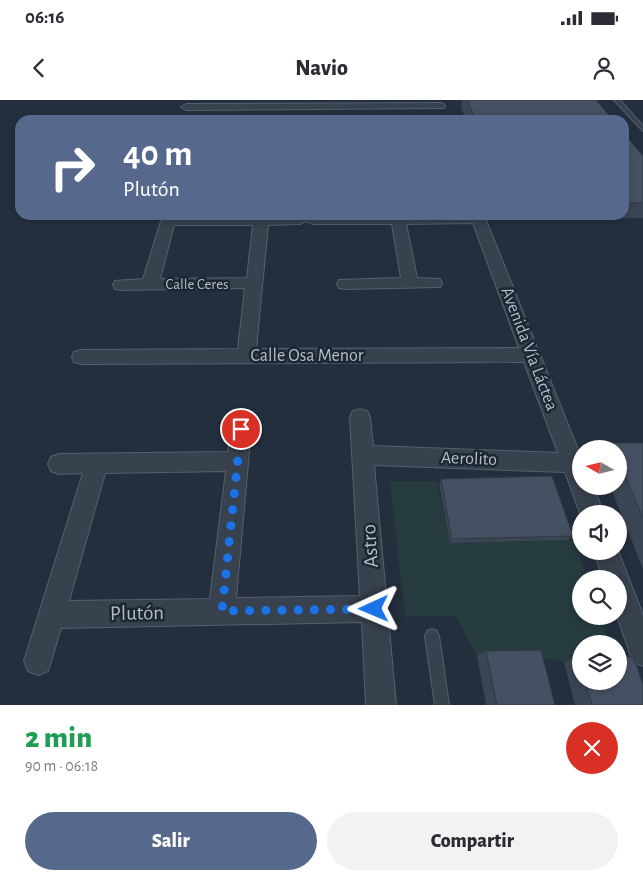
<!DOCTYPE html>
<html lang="es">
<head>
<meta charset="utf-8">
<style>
	body { margin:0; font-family:"Alegreya Sans",sans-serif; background:#f2f2f3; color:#2b2b33; height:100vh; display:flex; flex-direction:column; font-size:19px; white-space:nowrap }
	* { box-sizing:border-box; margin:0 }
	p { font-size:16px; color:#7c7c81 }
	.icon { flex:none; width:28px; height:28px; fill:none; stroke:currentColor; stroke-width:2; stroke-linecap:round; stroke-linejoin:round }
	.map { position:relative; height:605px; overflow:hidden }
	.panel { display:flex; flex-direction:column; background:#fff; flex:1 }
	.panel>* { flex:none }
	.banner { position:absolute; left:15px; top:15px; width:614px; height:105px; border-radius:15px; box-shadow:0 2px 8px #0003; background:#56698c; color:#fff; overflow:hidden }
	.needle { width:32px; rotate:278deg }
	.fabs { position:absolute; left:572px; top:340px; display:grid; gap:10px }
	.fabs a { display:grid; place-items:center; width:55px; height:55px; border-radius:50%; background:#fff; box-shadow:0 2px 8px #0003; font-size:25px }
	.pin { position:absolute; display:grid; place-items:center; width:42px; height:42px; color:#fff; margin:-21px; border:2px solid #fff; border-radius:50%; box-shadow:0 1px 5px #0007 }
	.me { position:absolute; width:55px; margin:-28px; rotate:269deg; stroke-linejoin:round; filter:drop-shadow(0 0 4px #0008) }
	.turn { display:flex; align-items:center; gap:18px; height:105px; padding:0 25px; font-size:22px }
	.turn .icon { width:65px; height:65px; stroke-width:2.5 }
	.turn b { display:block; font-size:35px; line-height:42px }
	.round { display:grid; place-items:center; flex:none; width:52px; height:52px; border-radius:26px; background:#f2f2f3 }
	.head { display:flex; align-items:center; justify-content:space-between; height:85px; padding:0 25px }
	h1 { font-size:30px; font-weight:800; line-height:38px; color:#1e9e55 }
	.button { display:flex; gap:10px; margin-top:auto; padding:10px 25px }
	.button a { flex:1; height:58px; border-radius:30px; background:#56698c; color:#fff; font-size:20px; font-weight:800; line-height:58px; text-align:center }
	.button a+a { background:#f2f2f3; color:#2b2b33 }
	.status { display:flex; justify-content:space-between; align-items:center; height:35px; padding:0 25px; background:#fff; direction:ltr }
	.status svg { height:14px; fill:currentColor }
	header { display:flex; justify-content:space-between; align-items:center; height:65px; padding:0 25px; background:#fff; font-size:22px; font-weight:800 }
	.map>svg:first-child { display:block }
	.green { fill:#263c3f }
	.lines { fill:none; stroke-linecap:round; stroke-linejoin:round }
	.service-casing { stroke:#565f6c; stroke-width:2 }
	.minor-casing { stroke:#565f6c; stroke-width:2 }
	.service { fill:#38414e; fill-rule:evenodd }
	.minor { fill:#38414e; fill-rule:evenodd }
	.wall { fill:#3b4654 }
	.building { fill:#455162; stroke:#303945 }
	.route { stroke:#1a73e8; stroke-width:9; stroke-dasharray:0 16.2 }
	.labels { text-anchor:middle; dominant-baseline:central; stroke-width:5; stroke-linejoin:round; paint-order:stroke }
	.far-street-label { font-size:15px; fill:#b4bcc9; stroke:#1d2633 }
	.street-label { font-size:18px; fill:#b4bcc9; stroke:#1d2633 }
	.near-street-label { font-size:21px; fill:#b4bcc9; stroke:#1d2633 }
</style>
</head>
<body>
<div class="status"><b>06:16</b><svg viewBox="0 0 49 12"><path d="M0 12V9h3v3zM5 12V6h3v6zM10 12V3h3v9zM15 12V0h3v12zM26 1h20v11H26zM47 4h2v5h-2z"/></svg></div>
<header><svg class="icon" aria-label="back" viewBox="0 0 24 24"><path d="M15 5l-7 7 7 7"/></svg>Navio<svg class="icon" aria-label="person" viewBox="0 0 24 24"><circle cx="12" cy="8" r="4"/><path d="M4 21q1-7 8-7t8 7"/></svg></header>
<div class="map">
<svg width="643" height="605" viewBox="0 0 643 605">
	<rect width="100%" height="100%" fill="#242f3e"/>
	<!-- green -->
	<path class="green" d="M390,381h47l13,62 124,-3 13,39h-6v37h19l9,28h-28v18h-17l-36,-6h-51l-21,-40h-51z"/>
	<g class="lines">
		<!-- service casing -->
		<g class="service-casing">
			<g id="service">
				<path d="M614,0h6l23,26v5z"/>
				<path d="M432,529l5,2 2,5 10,69h-14l-10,-69 2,-5z"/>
			</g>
		</g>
		<!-- minor casing -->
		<g class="minor-casing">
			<g id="minor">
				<path d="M440,3l4,1 1,2 -1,2 -258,2 -5,-3 5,-3z"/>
				<path d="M163,115h14v2l123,-1 6,3 7,-3 171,-1 97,242v29h12l11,28h-23v2l-16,-44 -191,-7 22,240h-30l-4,-83 -301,6 -13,43 -10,4 -10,-4 -4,-10 59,-188 -24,1 -8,-3 -3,-7 3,-7 8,-3 169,-2 3,-23 3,-6 7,-3 7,3 3,6 -15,169 124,-2 -10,-179 3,-6 7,-2 7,2 3,6 3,29 185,7 -34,-91 -443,2 -7,-2 -2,-5 2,-5 7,-2 157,-1 7,-61 -124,2 -6,-1 -2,-4 2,-4 28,-2zM306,121l7,3h79l9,54 -62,2 -2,4 2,4 6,1 95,-2 2,-4 -2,-4 -23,-1 -11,-54 67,-1 46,125 -263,1 12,-124 32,-1zM174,125h79l-6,53 -87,1zM226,371l-16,128 -141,2 36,-128z"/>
				<path d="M594,451h24l25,64v51l-10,-4 -16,-46h2v-37h-16z"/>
			</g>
		</g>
		<!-- service -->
		<use href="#service" class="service"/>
		<!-- minor -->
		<use href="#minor" class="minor"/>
	</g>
	<!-- wall -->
	<g class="wall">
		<path d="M462,0h134l17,20h-147l-5,-12z"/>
		<path d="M624,33l19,23v62l-134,2 -2,-5h117z"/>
		<path d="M611,343h32v126l-33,-83h9v-37h-13z"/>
		<path d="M441,379l132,57 -5,4 -118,3 -11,-60z"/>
		<path d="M486,551l69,54h-69l-9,-49z"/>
		<path d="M578,557h3v24h38l24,24h-68l-11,-43z"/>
	</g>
	<!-- building -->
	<g class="building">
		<path d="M467,0h129l17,20h-137z"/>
		<path d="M624,33l19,23v47h-19z"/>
		<path d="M611,343h32v75l-24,-57v-12h-5z"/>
		<path d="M552,376l21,60 -121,3 -11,-60z"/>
		<path d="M541,550l14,55h-58l-11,-54z"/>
		<path d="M578,557h3v10z"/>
		<path d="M619,557h14l10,27v21h-51l-7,-24h34z"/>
	</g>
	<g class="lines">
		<!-- route -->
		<path class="route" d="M241,329l-19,182 152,-2"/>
	</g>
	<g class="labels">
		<!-- far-street labels -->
		<g class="far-street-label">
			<text x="197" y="184">Calle Ceres</text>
		</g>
		<!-- street labels -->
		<g class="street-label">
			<text transform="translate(529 249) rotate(69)">Avenida Vía Láctea</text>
			<text x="307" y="256">Calle Osa Menor</text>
			<text transform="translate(469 359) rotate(2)">Aerolito</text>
		</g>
		<!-- near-street labels -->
		<g class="near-street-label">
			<text transform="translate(370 446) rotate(-94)">Astro</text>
			<text transform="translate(137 513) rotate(-1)">Plutón</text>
		</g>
	</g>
</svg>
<div class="fabs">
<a><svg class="needle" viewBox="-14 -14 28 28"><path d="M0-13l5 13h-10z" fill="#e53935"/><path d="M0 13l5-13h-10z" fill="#7c7c81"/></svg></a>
<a><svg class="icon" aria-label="sound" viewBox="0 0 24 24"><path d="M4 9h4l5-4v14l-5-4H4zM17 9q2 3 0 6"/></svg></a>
<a><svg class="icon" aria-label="search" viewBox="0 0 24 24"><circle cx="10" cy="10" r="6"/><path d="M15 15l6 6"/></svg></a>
<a><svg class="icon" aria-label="layers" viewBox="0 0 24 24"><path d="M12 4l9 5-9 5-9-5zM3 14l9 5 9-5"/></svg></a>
</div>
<div class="pin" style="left:241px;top:329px;background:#d93025"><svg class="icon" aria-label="arrive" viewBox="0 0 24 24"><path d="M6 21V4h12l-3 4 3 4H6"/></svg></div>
<svg class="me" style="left:374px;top:509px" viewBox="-20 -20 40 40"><path d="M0-17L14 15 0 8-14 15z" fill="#1a73e8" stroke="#fff" stroke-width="4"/></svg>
<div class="banner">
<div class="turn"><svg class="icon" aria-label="right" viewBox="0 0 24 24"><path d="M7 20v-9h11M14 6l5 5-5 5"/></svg><div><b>40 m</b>Plutón</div></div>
</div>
</div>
<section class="panel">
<div class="head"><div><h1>2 min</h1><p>90 m · 06:18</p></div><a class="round" style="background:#d93025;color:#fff"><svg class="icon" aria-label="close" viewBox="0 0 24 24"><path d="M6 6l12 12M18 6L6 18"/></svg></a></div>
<div class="button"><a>Salir</a><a>Compartir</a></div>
</section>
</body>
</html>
